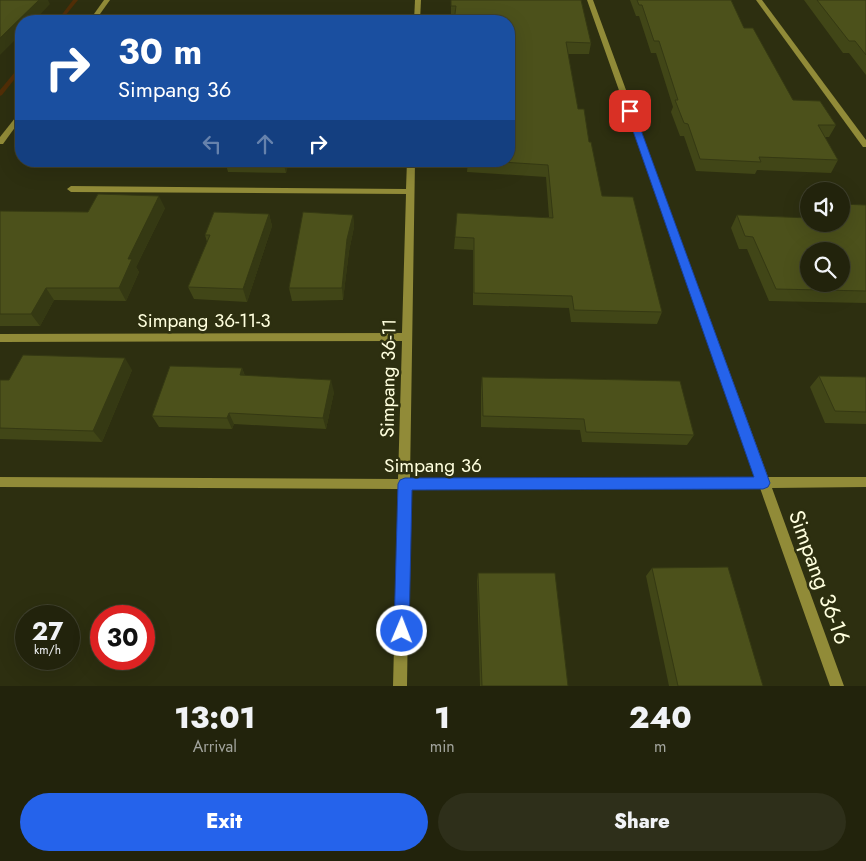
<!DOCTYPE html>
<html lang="en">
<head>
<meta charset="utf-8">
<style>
	body { margin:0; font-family:Jost,sans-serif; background:#2e2f1a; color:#f1f3f6; height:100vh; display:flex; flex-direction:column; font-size:19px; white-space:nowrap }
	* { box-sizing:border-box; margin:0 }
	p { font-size:16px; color:#a2a49d }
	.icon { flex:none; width:28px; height:28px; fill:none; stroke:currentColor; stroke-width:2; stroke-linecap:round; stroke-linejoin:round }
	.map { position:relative; height:686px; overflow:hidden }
	.panel { display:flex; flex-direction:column; background:#22230c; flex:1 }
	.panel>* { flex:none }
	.guide { position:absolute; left:15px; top:15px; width:500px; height:152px; border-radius:20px; box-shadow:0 5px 20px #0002,0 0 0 1px #3f402d; background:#1a4fa0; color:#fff; overflow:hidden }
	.fabs { position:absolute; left:800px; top:182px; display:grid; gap:10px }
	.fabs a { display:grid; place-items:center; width:50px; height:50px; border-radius:50%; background:#22230c; box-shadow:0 5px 20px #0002,0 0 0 1px #3f402d; font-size:25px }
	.speed { position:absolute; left:15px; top:605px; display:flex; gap:10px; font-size:25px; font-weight:700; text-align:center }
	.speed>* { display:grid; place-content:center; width:65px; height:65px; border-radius:50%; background:#22230c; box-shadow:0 5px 20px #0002,0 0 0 1px #3f402d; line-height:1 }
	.speed small { font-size:12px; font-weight:400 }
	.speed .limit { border:8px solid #d22; background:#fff; color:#111 }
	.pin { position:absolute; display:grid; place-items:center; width:42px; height:42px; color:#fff; margin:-21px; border-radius:10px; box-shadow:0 2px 8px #0006 }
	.me { position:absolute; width:55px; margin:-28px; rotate:1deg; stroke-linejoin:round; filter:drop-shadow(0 0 4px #0008) }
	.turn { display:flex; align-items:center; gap:18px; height:105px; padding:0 20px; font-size:22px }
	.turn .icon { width:65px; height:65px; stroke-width:2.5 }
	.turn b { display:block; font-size:35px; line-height:42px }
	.lanes { display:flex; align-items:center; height:48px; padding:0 20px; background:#0003; justify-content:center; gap:25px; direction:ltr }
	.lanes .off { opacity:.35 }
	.eta { display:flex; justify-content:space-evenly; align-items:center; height:85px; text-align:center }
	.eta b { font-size:30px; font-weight:800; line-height:35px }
	.cta { display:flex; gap:10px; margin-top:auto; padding:10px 20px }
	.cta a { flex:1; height:58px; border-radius:30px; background:#2563eb; color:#fff; font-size:20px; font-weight:800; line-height:58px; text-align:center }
	.cta a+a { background:#2e2f1a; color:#f1f3f6 }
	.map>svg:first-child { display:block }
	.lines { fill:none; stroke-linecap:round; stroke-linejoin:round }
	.stream { fill:#512e07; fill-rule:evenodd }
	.minor { fill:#918b38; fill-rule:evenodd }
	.wall { fill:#414617 }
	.shaded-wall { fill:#353913 }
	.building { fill:#4c511b; stroke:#353913; fill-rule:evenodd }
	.route { fill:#2563eb; stroke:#184099 }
	.labels { text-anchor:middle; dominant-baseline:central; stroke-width:5; stroke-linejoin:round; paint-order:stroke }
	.street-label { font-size:19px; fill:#ffffde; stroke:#2d2f10 }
	.near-street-label { font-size:22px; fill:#ffffde; stroke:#2d2f10 }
</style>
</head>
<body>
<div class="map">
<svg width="866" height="686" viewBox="0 0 866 686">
	<rect width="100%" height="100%" fill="#2d2f10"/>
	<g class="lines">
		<!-- stream -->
		<g class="stream">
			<path d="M73,0h5l-17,21h-4z"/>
			<path d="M21,66v5l-19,24 -2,1v-6l19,-23z"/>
		</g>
		<!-- minor -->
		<g class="minor">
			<path d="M104,0h6l-15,21h-6z"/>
			<path d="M415,0h6l-1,21h-6z"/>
			<path d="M587,0h6l175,477h98v10l-94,1 72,198h-14l-70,-198 -350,1 -3,197h-14l5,-197 -398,-2v-10l398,2 4,-138 -402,1v-8l402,-1 4,-139 -335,-2 -4,-3 4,-3 335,3 1,-28h8l-5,318 346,-2z"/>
			<path d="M756,0h6l104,140v7h-3z"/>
			<path d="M21,112v7l-18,25h-3v-7l19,-24z"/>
		</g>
	</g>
	<!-- wall -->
	<g class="wall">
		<path d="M451,0l140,43 -2,11h-21l10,55 11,33 13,54 60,116 -5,12 -86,-2 -2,-14 -96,-3v-55l-19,-1 1,-12 94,-20 -3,-40 -79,-5 1,-11h41v-140l-58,-4z"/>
		<path d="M630,0h101l13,28 49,72 43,25 -7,12h-4l13,23 -7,13 -74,-3 -2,4 -59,-3 -12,-35h-4l-9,-24 2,-5 -17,-54h-5l-12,-37h-3z"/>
		<path d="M804,0h62v75l-17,-22h-6z"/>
		<path d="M51,161h128l-3,7 -123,-3z"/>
		<path d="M225,161h69l-1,4h-5l-2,8 -58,-1z"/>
		<path d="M316,161h47l-1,6 -45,-1z"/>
		<path d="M866,205v98l-97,-2 -22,-52h-8l-8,-21 6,-13 71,3 -1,-2 2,-3v11z"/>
		<path d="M165,208l-29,59 3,5 -13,29 -72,-1 -14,26h-40v-115l88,1z"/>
		<path d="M269,214l3,12 -25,76 -53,-3 -6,-12 19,-45 -2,-7z"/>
		<path d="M353,215l1,12 -5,24 -6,49 -51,1 -3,-13z"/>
		<path d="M242,368l3,8 89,16 -8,37 -92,-5 -2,5 -73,-2 -7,-11z"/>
		<path d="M132,370l-30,72 -102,-3v-59h9z"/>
		<path d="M819,376l47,1v47l-41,-1 -15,-36z"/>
		<path d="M482,377l212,58 -7,10 -105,-3 -2,-12 -99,-3v-38z"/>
		<path d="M652,568l111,118h-94l-23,-110z"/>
		<path d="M478,573l90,113h-88l-3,-105z"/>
	</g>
	<!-- shaded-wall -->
	<g class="shaded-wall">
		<path d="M39,0h9l2,4 -16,17h-13v13l-21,21v-17z"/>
		<path d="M173,161h6l-3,7z"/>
		<path d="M283,161h4l1,4 -2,8z"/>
		<path d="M159,196l6,12 -29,59 3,5 -13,29 -7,-13 9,-29z"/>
		<path d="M269,214l3,12 -25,76 -4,-13z"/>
		<path d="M353,215l1,12 -5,24 -6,49 -1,-12 5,-49z"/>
		<path d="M46,288l8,12 -14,26 -9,-12z"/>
		<path d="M125,358l7,12 -30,72 -9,-11z"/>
		<path d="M242,368l4,12 -6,-5z"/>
		<path d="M331,380l3,12 -8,37 -3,-11z"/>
		<path d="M229,413l5,11 -2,5 -5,-11z"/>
	</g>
	<!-- building -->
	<g class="building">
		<path d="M0,0h39l-39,38z"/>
		<path d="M451,0h130l10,43 -25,-1 12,67h6l5,33h2l11,54 31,1 29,115 -88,-2 -2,-14 -98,-3v-55l-19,-1 2,-24 96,5 -5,-53 -62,-4h23v-140h-55l2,-15h-5z"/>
		<path d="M637,0h94l13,28h9l40,72 27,1 16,24h-18l20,35 -79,-3 2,5 -61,-3 -12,-35 -4,-1 -9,-23h3l-19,-59h-5l-12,-36h-3z"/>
		<path d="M817,0h49v55l-11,-14h-6z"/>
		<path d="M98,194l61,2 -31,63h4l-13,29h-73l-15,26h-31v-103l88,1z"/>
		<path d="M841,204l25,1v86l-90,-2 -23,-52 -8,-1 -8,-21 72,3v6h32zM809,251h32v33h-32z"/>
		<path d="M214,212l55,2 -26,75 -55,-2 22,-52h-5z"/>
		<path d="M303,212l50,3 -6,24 -5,49h-53z"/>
		<path d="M23,355l102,3 -32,73 -93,-3v-48h9z"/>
		<path d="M170,366l72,2 -2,7 91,5 -8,38 -94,-5 -2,5 -75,-2z"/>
		<path d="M819,376l47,1v35l-31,-1z"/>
		<path d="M482,377l198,4 14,54 -108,-3 -2,-13 -101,-3z"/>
		<path d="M728,567l35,119h-85l-26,-118z"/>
		<path d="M478,573h77l13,113h-86z"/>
	</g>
	<!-- route -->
	<path class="route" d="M630,109l4,2 136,372 -2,4 -5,2 -351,1 -3,141 -2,6 -5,2 -6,-2 -2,-6 4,-147 2,-4 5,-2 349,-1 -128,-366z"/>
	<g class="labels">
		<!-- street labels -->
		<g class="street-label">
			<text x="204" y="320">Simpang 36-11-3</text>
			<text transform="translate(388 378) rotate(-89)">Simpang 36-11</text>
			<text x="433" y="465">Simpang 36</text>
		</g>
		<!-- near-street labels -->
		<g class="near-street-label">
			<text transform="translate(820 577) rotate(70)">Simpang 36-16</text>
		</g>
	</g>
</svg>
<div class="fabs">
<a><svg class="icon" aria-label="sound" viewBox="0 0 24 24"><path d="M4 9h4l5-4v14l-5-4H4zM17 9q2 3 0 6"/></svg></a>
<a><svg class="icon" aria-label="search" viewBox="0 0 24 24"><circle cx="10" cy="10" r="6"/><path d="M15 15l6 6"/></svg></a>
</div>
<div class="speed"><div>27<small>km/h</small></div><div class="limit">30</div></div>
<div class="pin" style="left:630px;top:111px;background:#d93025"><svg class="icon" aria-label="arrive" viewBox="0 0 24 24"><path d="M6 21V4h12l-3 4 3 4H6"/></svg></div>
<svg class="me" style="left:402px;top:631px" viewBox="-20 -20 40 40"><circle r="17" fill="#2563eb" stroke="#fff" stroke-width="3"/><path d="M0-11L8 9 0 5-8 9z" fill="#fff"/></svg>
<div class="guide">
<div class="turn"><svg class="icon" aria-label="right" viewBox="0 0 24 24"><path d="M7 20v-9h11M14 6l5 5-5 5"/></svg><div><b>30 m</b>Simpang 36</div></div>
<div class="lanes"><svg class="icon off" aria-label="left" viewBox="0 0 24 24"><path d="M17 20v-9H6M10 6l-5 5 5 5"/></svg><svg class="icon off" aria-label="ahead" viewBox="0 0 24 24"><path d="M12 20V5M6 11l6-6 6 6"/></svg><svg class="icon" aria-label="right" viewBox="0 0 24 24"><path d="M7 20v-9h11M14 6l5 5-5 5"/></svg></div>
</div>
</div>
<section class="panel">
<div class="eta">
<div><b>13:01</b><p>Arrival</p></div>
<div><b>1</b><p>min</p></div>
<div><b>240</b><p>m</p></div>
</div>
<div class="cta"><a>Exit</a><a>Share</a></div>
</section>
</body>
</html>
